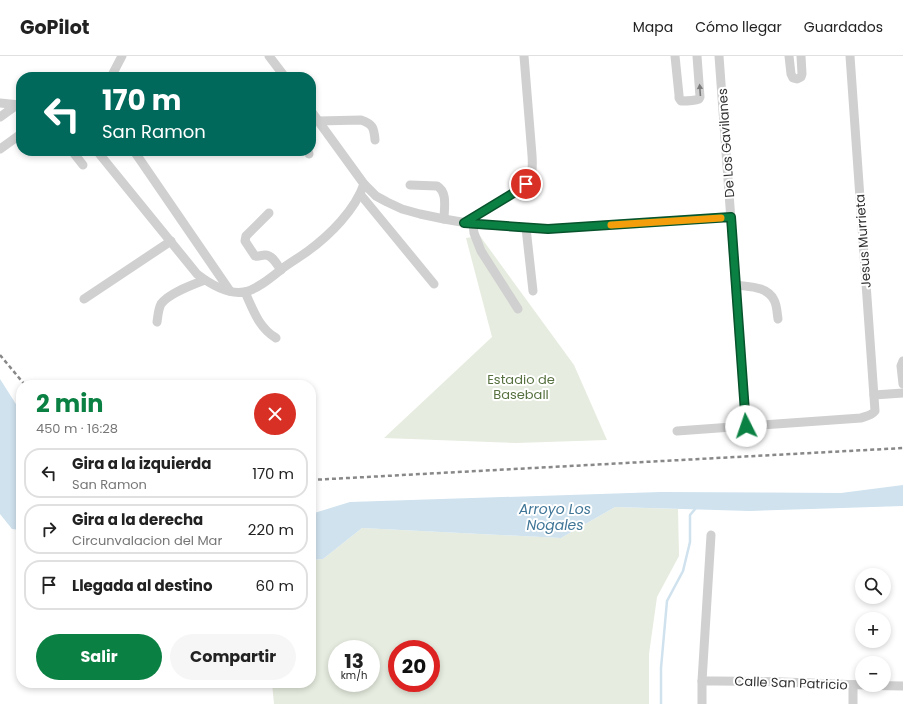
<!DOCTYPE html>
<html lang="es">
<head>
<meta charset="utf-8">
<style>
	body { margin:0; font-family:Poppins,sans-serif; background:#f6f6f6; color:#222; height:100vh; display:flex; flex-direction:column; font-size:15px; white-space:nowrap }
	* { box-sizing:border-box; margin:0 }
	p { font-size:13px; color:#767676 }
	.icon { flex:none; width:22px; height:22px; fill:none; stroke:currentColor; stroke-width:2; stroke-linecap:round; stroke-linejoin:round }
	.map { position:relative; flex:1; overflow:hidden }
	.side { position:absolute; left:16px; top:324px; width:300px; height:308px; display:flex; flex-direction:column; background:#fff; border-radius:16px; box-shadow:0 2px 6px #0003 }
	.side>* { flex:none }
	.banner { position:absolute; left:16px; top:16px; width:300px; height:84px; border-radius:16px; box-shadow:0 2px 6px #0003; background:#00695c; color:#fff; overflow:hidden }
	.buttons { position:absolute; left:855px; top:512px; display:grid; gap:8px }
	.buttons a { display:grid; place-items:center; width:36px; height:36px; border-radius:50%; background:#fff; box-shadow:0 2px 6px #0003; font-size:20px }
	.speed { position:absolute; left:328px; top:584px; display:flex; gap:8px; font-size:20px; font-weight:700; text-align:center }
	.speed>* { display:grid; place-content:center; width:52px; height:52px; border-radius:50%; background:#fff; box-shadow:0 2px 6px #0003; line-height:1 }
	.speed small { font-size:10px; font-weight:400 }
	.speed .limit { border:6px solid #d22; background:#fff; color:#111 }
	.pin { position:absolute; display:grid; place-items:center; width:34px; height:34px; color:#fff; margin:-17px; border:2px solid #fff; border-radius:50%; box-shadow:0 1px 4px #0007 }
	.me { position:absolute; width:44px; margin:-22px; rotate:356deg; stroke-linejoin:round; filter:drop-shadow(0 0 3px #0008) }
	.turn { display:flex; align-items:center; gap:14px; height:84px; padding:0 20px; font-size:18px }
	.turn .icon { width:52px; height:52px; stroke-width:2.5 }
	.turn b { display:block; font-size:28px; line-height:34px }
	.round { display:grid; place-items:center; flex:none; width:42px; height:42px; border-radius:21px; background:#f6f6f6 }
	.summary { display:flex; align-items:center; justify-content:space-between; height:68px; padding:0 20px }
	h1 { font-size:24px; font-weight:700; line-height:30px; color:#0b8043 }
	.action { display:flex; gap:8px; margin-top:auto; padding:8px 20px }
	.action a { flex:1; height:46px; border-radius:24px; background:#0b8043; color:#fff; font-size:16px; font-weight:700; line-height:46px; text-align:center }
	.action a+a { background:#f6f6f6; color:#222 }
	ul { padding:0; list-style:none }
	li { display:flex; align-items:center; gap:12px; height:50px; margin:0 8px 6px; padding:0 12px; border:2px solid #e0e0e0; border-radius:16px }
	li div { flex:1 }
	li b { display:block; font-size:15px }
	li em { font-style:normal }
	header { display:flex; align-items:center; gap:24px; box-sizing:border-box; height:56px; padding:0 20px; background:#fff; border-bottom:1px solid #e0e0e0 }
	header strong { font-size:19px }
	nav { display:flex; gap:22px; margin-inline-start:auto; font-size:14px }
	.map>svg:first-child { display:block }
	.green { fill:#e6ecdf; fill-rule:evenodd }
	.water { fill:#cfe2ee }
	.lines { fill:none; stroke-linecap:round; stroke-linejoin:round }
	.stream { stroke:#cfe2ee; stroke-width:2.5 }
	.minor { stroke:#d0d0d0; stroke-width:9 }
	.rail { stroke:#888; stroke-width:2.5; stroke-dasharray:4 3; stroke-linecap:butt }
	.oneway { fill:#7a7a7a }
	.route-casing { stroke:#07532c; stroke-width:10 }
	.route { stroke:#0b8043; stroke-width:7 }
	.slow { stroke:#f59e0b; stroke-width:7 }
	.labels { text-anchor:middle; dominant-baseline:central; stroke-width:4; stroke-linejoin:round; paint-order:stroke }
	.street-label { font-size:13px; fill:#333; stroke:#fff }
	.park-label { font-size:13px; fill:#56703f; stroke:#fff }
	.water-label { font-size:14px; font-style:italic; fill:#3f7597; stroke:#fff }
</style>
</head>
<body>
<header>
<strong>GoPilot</strong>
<nav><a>Mapa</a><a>Cómo llegar</a><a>Guardados</a></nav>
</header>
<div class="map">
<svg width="903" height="648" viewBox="0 0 903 648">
	<rect width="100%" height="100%" fill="#fff"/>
	<!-- green -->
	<g class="green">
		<path d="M480,180l94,129 33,75 -91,3 -132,-5 108,-101 -26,-99z"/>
		<path d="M615,451l63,2 1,47 -22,41 -8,57v50h-375l-2,-21h39v-123l12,-1 39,-31 199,10zM337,593h34v34h-34zM397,593h34v34h-34z"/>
	</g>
	<!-- water -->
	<g class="water">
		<path d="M0,323l21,33v118l-9,-1 -12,-15z"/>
		<path d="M903,429v21l-153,5 -135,-4 -54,31 -199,-10 -39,31 -12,1v-46l39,-12 311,-10 180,1z"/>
	</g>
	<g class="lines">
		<!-- stream -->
		<path class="stream" d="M661,648v-36l6,-67 16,-30 7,-29v-27l6,-7"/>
		<!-- minor -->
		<g class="minor">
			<path d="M269,0l16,21"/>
			<path d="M675,0l4,39v3l2,3c6,0 13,0 18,-2l1,-2 -3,-41"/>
			<path d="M719,0l27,370 115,-8c5,-2 10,-2 14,-7l-25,-355"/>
			<path d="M789,0l2,18 2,4 4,1 4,-2 1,-3 -1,-18"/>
			<path d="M111,21l11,-21"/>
			<path d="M0,47l20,2"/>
			<path d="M311,55l53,73 12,12 11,6 15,7 18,5 24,5 29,5 75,5 183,-12"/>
			<path d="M0,61l18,-13"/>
			<path d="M318,65l43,-1c12,4 13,8 14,20"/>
			<path d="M0,93l21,-15"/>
			<path d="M72,95l11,14"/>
			<path d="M97,95l100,123c13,10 30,21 47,18 13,-2 29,-16 39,-24 8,-6 17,-11 25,-17 22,-16 47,-41 56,-67"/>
			<path d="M134,95l96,140"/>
			<path d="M308,95l1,3"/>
			<path d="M410,129l27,1c11,6 7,23 7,33"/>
			<path d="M360,138l74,90"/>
			<path d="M269,157l-23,23 -1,5 10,15c4,1 6,-1 10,-1 8,0 12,10 16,15"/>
			<path d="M464,167l56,-34c13,-10 13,-18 12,-34l-8,-99"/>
			<path d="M473,168l1,9 7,18 37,58"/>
			<path d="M526,172l7,63"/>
			<path d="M736,229c13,2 31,1 38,15 3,5 3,13 4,19"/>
			<path d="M245,236c8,18 14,36 31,46"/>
			<path d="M84,243l87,-58"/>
			<path d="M157,266c1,-6 1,-12 4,-18 8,-11 31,-19 44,-24"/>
			<path d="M903,305l-2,5 2,18"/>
			<path d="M874,339l29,-2"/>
			<path d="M677,375l69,-5"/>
			<path d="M702,625c67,-1 134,4 201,5"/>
			<path d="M853,629v19"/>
			<path d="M702,648v-23l9,-146"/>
		</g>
		<!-- rail -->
		<g class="rail">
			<path d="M0,299l25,30"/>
			<path d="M311,424l592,-32"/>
		</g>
	</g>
	<!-- one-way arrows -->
	<defs><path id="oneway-solid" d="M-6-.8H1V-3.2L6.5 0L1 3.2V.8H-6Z"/></defs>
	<use class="oneway" href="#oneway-solid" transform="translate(700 34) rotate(-94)"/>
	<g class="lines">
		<!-- route casing -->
		<g class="route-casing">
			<path id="route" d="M526,128l-6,5 -56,34 84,6 183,-12 15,209"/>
		</g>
		<!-- route -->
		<use href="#route" class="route"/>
		<!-- slow -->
		<path class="slow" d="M611,169l110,-7"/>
	</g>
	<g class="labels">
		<!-- street labels -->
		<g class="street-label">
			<text transform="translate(726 87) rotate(-94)">De Los Gavilanes</text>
			<text transform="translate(863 185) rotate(-94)">Jesus Murrieta</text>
			<text transform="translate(791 627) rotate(2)">Calle San Patricio</text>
		</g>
		<!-- park labels -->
		<g class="park-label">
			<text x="521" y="323">Estadio de<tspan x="521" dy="15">Baseball</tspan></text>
		</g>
		<!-- water labels -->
		<g class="water-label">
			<text x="555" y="453">Arroyo Los<tspan x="555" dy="16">Nogales</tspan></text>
		</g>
	</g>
</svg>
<div class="buttons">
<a><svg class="icon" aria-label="search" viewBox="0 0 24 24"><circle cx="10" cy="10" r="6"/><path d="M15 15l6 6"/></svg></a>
<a>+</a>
<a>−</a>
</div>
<div class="speed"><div>13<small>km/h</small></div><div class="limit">20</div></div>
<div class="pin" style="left:526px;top:128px;background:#d93025"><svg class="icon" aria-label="arrive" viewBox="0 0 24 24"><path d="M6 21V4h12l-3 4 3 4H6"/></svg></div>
<svg class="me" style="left:746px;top:370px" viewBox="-20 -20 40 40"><circle r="19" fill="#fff"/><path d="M0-13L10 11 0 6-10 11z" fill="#0b8043"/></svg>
<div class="banner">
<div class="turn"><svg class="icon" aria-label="left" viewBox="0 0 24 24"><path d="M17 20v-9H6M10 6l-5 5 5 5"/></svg><div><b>170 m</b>San Ramon</div></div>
</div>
<section class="side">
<div class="summary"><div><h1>2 min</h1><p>450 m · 16:28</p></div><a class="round" style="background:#d93025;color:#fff"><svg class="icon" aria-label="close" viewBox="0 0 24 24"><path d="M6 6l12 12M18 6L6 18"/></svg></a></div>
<ul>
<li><svg class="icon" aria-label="left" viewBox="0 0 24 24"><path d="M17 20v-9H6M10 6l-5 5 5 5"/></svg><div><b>Gira a la izquierda</b><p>San Ramon</p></div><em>170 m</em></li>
<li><svg class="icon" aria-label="right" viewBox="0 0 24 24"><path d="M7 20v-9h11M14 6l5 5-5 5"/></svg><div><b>Gira a la derecha</b><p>Circunvalacion del Mar</p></div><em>220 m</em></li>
<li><svg class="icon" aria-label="arrive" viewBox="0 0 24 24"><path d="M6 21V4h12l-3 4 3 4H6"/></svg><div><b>Llegada al destino</b></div><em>60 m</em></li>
</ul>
<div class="action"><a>Salir</a><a>Compartir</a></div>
</section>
</div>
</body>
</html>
